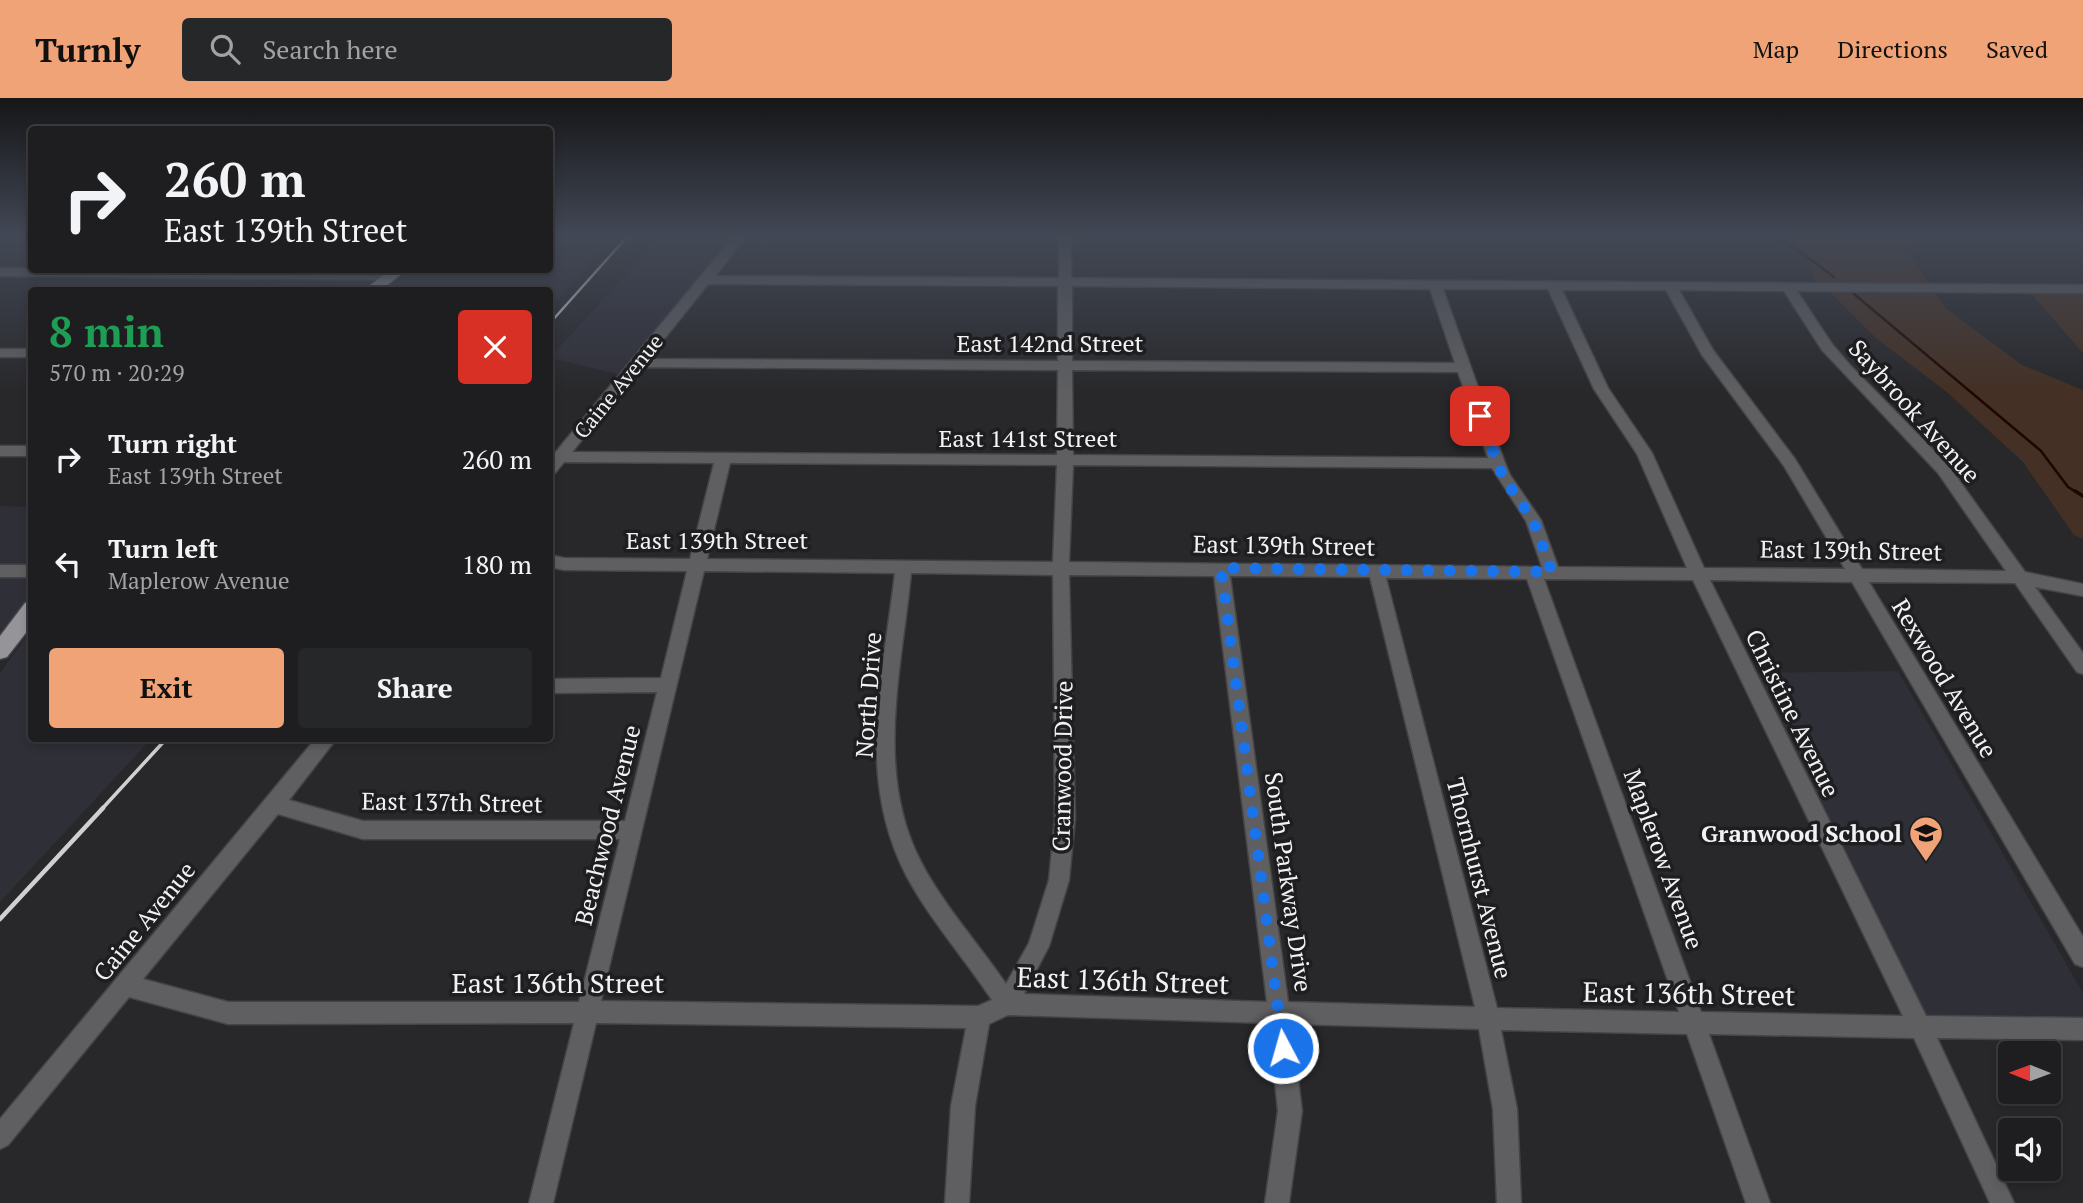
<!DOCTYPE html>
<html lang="en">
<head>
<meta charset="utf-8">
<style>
	body { margin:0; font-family:"PT Serif",serif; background:#262729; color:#f1f3f6; height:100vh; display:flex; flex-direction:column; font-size:26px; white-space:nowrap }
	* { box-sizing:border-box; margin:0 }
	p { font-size:23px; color:#a1a2a5 }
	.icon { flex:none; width:38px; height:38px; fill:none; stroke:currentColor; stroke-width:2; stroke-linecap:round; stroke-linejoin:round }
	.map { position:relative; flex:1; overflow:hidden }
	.details { position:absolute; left:28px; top:189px; width:525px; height:455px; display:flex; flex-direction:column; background:#1e1e20; border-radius:7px; box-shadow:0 4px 10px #0003,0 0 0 2px #3c3c3e }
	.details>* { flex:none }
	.top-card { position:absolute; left:28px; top:28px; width:525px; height:147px; border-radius:7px; box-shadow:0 4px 10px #0003,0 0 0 2px #3c3c3e; background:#1e1e20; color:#f1f3f6; overflow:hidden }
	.needle { width:46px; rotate:271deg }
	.controls { position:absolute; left:1998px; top:943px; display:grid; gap:14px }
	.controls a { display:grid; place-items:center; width:63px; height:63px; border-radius:7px; background:#1e1e20; box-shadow:0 4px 10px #0003,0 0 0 2px #3c3c3e; font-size:35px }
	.pin { position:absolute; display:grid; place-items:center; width:60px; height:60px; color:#fff; margin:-30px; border-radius:14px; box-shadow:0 4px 10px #0006 }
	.me { position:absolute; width:77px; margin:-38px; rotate:354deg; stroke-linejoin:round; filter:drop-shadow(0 0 5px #0008) }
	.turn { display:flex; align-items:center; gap:24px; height:147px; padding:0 21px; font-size:32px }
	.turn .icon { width:91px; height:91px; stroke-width:2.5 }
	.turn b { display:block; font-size:49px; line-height:60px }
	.round { display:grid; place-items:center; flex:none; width:74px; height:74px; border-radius:7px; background:#262729 }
	.overview { display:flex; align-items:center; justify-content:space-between; height:119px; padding:0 21px }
	h1 { font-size:42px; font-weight:800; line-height:52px; color:#1e9e55 }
	.action { display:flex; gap:14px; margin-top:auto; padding:14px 21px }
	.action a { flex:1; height:80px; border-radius:7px; background:#efa377; color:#111; font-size:28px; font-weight:800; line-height:80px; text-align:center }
	.action a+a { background:#262729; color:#f1f3f6 }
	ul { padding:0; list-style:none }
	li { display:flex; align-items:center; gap:21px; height:105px; padding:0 21px }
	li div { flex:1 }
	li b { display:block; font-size:26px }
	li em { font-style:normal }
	header { display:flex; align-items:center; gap:42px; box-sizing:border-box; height:98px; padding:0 35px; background:#efa377; color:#111 }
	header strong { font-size:33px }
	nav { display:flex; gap:38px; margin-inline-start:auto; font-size:24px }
	.search { width:490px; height:63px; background:#262729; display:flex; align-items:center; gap:18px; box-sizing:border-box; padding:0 24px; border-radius:7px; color:#a1a2a5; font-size:26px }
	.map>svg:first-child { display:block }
	.built { fill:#2f2f38 }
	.green { fill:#443024 }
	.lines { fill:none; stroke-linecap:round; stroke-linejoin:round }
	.stream-far1 { stroke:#1f0600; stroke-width:2.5 }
	.stream { stroke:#1f0600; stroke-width:3.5 }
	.minor-casing { stroke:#444447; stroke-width:3 }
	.major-casing { stroke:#444447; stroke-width:3 }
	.minor { fill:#5f5f61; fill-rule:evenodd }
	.major { fill:#959599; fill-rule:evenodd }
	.rail-far2 { stroke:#d0d0d2; stroke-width:2.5 }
	.rail-far1 { stroke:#d0d0d2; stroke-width:3.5 }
	.rail { stroke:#d0d0d2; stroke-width:4.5 }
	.route { stroke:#1a73e8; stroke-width:12; stroke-dasharray:0 21.6 }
	.labels { text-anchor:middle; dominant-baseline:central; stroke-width:7; stroke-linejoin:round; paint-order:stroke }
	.far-street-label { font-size:21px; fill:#f2f2f4; stroke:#1e1e21 }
	.street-label { font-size:24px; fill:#f2f2f4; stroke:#1e1e21 }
	.poi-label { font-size:24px; font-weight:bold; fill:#f2f2f4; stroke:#1e1e21; text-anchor:end }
	.near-street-label { font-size:28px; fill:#f2f2f4; stroke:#1e1e21 }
</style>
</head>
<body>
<header>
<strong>Turnly</strong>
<div class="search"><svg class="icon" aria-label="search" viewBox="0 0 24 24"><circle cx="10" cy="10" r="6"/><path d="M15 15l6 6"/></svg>Search here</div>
<nav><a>Map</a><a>Directions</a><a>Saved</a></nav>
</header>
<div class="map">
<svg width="2083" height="1105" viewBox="0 0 2083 1105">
	<rect width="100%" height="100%" fill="#28282b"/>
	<!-- built -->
	<g class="built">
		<path d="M550,140h64l-64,70v-18h-165l26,-20h139z"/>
		<path d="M659,140h80l-113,138 -76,-18z"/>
		<path d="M290,172l78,1 31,-1 -27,20h-100z"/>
		<path d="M31,403v108l-31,42v-145l27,1z"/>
		<path d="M31,532l1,108 119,1 -151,163v-229z"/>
		<path d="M1898,573l185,322v24l-162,-2 -165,-342z"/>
	</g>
	<!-- green -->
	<g class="green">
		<path d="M1803,140l102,2 12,26 28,42 77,57 61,25v149l-9,-4 -51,-73 -75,-69 -72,-55 -42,-42 -19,-15z"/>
		<path d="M2026,190l57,1v64z"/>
	</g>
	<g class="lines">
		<!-- stream-far1 -->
		<g class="stream-far1">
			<path d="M1772,140l23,10 39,29"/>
			<path d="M1854,196l187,157 27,36 10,6"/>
		</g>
		<!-- stream -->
		<path class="stream" d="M2075,393l8,5"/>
		<!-- minor casing -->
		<g class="minor-casing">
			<g id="minor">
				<path d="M732,140h13l-30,38 344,2v-40h12v40l1012,7v8l-286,-2 35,53 18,21 98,100 77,107 58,12v12l-48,-9 48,66v21l-6,-2 -62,-89 -146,-1 214,355v30l-8,-3 -223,-382 -142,-2 216,436 157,2v22l-146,-2 77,165h-24l-76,-165 -205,-4 61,169h-24l-59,-169 -186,-4 16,79 4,94h-24l-4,-94 -14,-80 -188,-5 11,87 -13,92h-24l13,-92 -9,-88 -261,-8 -19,9 -14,82 -6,97h-24l6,-97 15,-78 -370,-5 -43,180h-24l45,-180 -346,1 -99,-27 -121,148 -8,4v-30l316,-381h21l-48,62 74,21h262l32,-129 -107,1v-14l111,-1 26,-107 -123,-1 -14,-3v-12l14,3 126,1 24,-96 -150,-1 -9,11 -5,1v-15zM708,186l350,2v75l-410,-2zM1072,188l358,3 25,74 -383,-2zM1443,191h105l46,100 43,65 50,114 -129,-1 -17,-47 -31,-45 -5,-12zM1562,192h104l36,65 82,111 61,103 -141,-1 -52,-115 -44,-65zM1679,192l105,1 38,59 116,123 68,98 -144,-2 -67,-110 -82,-109zM641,269l417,3 -1,85 -485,-3zM1072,272l386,2 30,86 -415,-3zM730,365l327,2 -4,97 -346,-3zM1073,367l419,3 34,53 16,46 -473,-5zM704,473l191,2c-12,104 -40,205 12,304 24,44 57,81 85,123l-14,6 -377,-5zM911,475l142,2 2,243 -6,62 -20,63 -23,41c-28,-41 -62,-78 -85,-122 -47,-90 -19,-194 -10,-289zM1069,477l145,1 53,426 -243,-8 25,-48 20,-66 6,-62zM1230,478l140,1 105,430 -187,-5zM1386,480l141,1 152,433 -182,-4zM1544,481l149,1 210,436 -202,-4zM278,716l85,25h257l-41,163h-351l-85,-23z"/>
				<path d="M0,170l390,4 6,4 -6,4 -390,-4z"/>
				<rect x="0" y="251" width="32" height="8"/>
				<rect x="0" y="348" width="32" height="10"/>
				<rect x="0" y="467" width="32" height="12"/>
			</g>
		</g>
		<!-- major casing -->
		<g class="major-casing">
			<g id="major">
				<path d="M390,172h17l-26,20h-17z"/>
				<path d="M32,503v24l-25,32 -7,2v-23l25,-33z"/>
			</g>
		</g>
		<!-- minor -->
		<use href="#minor" class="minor"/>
		<!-- major -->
		<use href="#major" class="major"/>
		<!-- rail-far2 -->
		<path class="rail-far2" d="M550,225l76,-85"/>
		<!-- rail-far1 -->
		<path class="rail-far1" d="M101,712l66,-72"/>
		<!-- rail -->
		<path class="rail" d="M0,821l103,-111"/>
	</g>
	<!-- sky -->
	<linearGradient id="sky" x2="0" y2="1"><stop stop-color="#161618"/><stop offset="0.47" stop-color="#424855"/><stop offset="1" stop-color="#424855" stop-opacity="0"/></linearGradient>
	<rect width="2083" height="295" fill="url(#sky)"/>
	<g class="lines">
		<!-- route -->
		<path class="route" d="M1283,950l-62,-480 331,4 -19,-52 -30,-43 -23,-61"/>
	</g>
	<!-- icons -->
	<defs>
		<g id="school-pin" transform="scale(1.75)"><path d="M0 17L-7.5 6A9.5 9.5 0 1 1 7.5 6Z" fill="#efa377" stroke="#1e1e21"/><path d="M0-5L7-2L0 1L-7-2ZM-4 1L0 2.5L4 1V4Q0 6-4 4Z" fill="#111"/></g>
	</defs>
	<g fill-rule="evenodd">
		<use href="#school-pin" x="1926" y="735"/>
	</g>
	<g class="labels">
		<!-- far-street labels -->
		<g class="far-street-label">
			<text transform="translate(618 288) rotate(-51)">Caine Avenue</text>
		</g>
		<!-- street labels -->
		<g class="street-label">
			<text x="1050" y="245">East 142nd Street</text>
			<text transform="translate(1915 313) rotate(48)">Saybrook Avenue</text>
			<text x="1028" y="340">East 141st Street</text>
			<text x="717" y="442">East 139th Street</text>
			<text transform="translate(1284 447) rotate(1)">East 139th Street</text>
			<text transform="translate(1851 452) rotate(1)">East 139th Street</text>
			<text transform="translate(1945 580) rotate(59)">Rexwood Avenue</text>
			<text transform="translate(868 597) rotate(-86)">North Drive</text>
			<text transform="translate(1793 615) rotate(64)">Christine Avenue</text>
			<text transform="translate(1062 668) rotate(-89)">Cranwood Drive</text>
			<text transform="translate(452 704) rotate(1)">East 137th Street</text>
			<text transform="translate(607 727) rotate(-76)">Beachwood Avenue</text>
			<text transform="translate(1664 761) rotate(70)">Maplerow Avenue</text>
			<text transform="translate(1480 780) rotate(76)">Thornhurst Avenue</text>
			<text transform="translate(1289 784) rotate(82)">South Parkway Drive</text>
			<text transform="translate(144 823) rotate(-51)">Caine Avenue</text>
		</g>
		<!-- poi labels -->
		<g class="poi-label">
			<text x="1902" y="735">Granwood School</text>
		</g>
		<!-- near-street labels -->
		<g class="near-street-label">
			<text transform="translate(1123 882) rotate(2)">East 136th Street</text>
			<text x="558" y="884">East 136th Street</text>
			<text transform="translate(1689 895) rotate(1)">East 136th Street</text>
		</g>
	</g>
</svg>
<div class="controls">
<a><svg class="needle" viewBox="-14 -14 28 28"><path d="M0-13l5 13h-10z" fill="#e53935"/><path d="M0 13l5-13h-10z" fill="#a1a2a5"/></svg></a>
<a><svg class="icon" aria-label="sound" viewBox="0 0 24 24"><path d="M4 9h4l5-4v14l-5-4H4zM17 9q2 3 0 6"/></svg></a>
</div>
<div class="pin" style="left:1480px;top:318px;background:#d93025"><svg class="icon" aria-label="arrive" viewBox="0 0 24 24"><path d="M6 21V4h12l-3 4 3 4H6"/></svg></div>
<svg class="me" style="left:1283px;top:950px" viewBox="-20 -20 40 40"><circle r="17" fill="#1a73e8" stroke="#fff" stroke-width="3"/><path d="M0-11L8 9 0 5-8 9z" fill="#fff"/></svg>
<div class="top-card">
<div class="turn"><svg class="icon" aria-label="right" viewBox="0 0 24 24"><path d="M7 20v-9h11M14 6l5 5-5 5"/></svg><div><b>260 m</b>East 139th Street</div></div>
</div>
<section class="details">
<div class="overview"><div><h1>8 min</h1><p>570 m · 20:29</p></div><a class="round" style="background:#d93025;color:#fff"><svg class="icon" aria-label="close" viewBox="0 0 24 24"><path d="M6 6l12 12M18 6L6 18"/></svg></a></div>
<ul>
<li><svg class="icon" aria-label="right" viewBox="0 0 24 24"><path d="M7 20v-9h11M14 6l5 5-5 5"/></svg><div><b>Turn right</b><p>East 139th Street</p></div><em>260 m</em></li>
<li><svg class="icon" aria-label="left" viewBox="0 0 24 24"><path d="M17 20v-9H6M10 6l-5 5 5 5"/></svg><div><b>Turn left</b><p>Maplerow Avenue</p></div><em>180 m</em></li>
</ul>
<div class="action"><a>Exit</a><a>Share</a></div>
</section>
</div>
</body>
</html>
